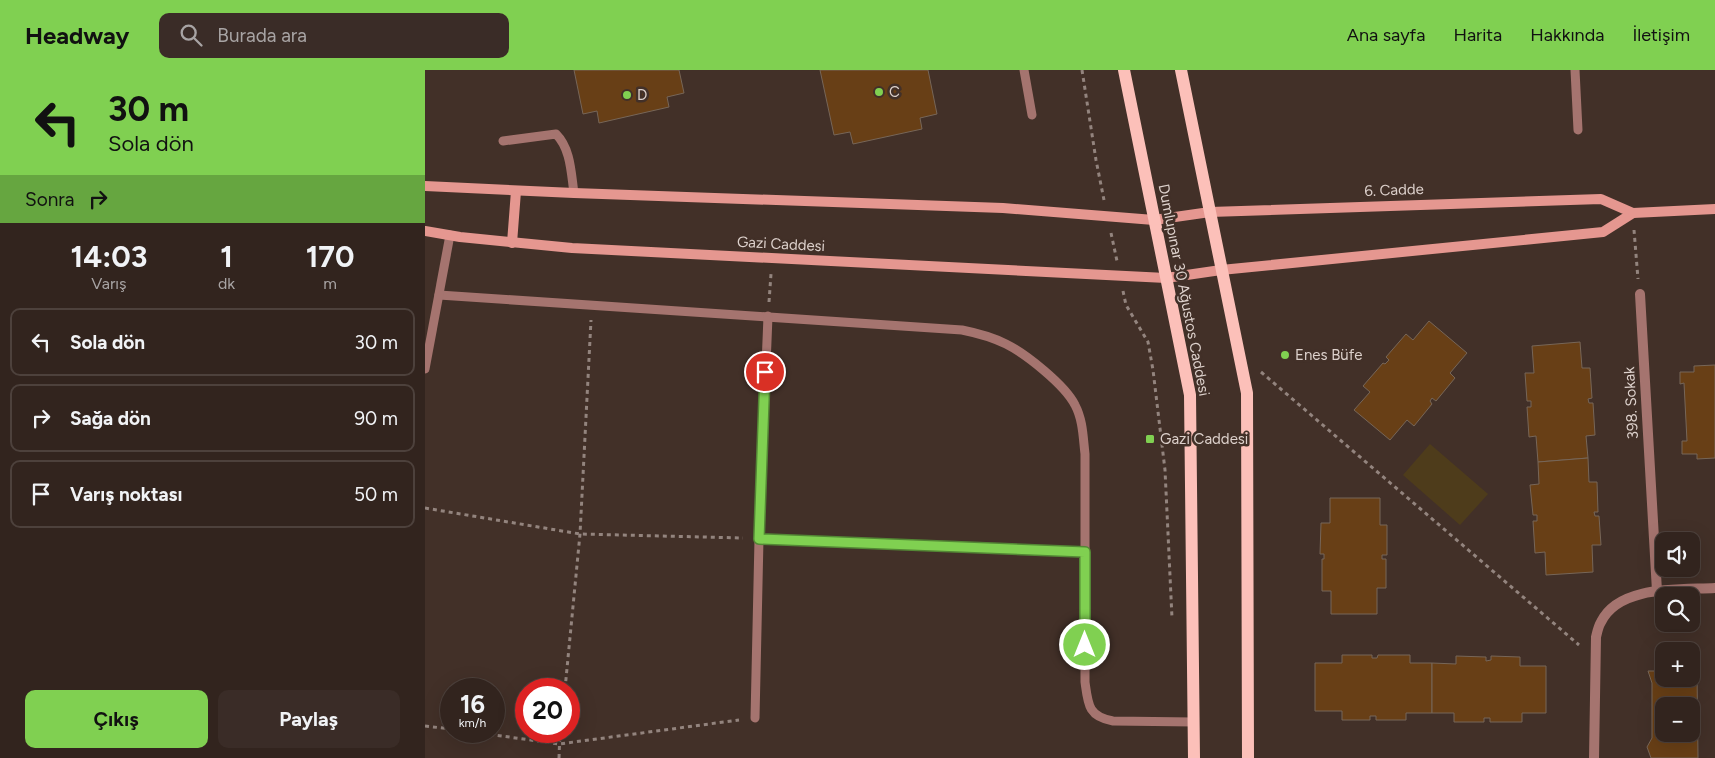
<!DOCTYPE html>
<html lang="tr">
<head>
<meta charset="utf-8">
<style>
	body { margin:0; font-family:Figtree,sans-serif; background:#3a2c27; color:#f1f3f6; height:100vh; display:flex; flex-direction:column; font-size:19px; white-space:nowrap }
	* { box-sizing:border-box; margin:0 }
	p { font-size:16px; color:#a8a4a4 }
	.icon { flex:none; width:28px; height:28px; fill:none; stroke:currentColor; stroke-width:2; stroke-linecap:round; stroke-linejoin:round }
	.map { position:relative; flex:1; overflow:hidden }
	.drawer { display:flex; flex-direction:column; background:#32241e; width:425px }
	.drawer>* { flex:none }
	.hud { background:#80d051; color:#111; overflow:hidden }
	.tools { position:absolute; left:1230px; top:462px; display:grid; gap:10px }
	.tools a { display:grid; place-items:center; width:45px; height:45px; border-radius:10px; background:#32241e; box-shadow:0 5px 20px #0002,0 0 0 1px #4d413c; font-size:25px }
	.speed { position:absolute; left:15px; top:608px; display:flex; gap:10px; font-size:25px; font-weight:700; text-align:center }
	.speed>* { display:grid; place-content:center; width:65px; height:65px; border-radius:50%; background:#32241e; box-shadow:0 5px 20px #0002,0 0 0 1px #4d413c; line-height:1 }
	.speed small { font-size:12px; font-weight:400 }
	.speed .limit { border:8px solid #d22; background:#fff; color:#111 }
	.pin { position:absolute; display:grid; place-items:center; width:42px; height:42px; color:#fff; margin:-21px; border:2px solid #fff; border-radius:50%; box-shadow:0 1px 5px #0007 }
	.me { position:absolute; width:55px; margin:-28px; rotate:0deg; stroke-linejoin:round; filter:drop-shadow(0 0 4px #0008) }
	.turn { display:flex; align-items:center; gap:18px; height:105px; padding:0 25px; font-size:22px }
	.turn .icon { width:65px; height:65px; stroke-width:2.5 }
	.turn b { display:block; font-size:35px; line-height:42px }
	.then { display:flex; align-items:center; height:48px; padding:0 25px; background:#0003; gap:10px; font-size:19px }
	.eta { display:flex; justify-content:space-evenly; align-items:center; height:85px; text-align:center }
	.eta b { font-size:30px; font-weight:700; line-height:35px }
	.button { display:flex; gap:10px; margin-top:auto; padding:10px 25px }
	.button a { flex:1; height:58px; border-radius:10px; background:#80d051; color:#111; font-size:20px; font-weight:700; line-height:58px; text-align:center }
	.button a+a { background:#3a2c27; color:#f1f3f6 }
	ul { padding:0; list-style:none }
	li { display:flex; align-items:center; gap:15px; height:68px; margin:0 10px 8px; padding:0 15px; border:2px solid #4d413c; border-radius:10px }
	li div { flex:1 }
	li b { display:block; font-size:19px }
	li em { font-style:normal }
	header { display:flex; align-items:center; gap:30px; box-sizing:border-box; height:70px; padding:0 25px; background:#80d051; color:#111 }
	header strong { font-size:24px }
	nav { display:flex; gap:28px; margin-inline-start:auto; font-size:18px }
	.search { width:350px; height:45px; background:#3a2c27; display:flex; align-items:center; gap:12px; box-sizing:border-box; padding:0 18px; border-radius:10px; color:#a8a4a4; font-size:19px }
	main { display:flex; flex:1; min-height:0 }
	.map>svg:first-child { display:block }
	.green { fill:#4e3c1b }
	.building { fill:#683f16; stroke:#776658; fill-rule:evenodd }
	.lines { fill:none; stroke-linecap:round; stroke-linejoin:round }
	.path { stroke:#93847e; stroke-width:3; stroke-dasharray:4 4; stroke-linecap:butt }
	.service { stroke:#a5746f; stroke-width:9 }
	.minor { stroke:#a5746f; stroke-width:10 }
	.secondary { stroke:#e59790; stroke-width:10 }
	.primary { stroke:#fcc0b9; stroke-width:12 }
	.route-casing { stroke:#538735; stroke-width:12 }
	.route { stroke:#80d051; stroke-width:9 }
	.poi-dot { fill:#80d051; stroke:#423028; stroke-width:2 }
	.labels { text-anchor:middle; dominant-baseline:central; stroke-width:5; stroke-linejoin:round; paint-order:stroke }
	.poi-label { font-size:15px; fill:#ddd1cc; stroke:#423028; text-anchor:start }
	.street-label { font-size:15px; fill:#ddd1cc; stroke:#423028 }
</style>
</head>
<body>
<header>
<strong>Headway</strong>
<div class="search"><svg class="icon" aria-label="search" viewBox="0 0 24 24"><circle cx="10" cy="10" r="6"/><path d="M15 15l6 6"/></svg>Burada ara</div>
<nav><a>Ana sayfa</a><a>Harita</a><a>Hakkında</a><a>İletişim</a></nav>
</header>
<main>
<section class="drawer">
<div class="hud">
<div class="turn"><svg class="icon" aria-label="left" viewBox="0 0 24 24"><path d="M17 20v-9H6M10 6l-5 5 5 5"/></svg><div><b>30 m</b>Sola dön</div></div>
<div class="then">Sonra<svg class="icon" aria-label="right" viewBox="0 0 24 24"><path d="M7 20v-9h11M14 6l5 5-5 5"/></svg></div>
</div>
<div class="eta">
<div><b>14:03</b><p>Varış</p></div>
<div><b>1</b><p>dk</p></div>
<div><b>170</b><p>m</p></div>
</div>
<ul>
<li><svg class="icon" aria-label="left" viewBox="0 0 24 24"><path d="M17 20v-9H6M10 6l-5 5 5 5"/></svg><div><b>Sola dön</b></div><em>30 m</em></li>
<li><svg class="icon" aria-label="right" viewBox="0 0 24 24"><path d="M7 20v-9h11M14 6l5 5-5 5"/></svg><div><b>Sağa dön</b></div><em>90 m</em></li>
<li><svg class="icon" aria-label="arrive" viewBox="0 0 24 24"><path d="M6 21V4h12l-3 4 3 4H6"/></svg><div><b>Varış noktası</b></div><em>50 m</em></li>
</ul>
<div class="button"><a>Çıkış</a><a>Paylaş</a></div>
</section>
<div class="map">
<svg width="1290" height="688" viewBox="0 0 1290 688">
	<rect width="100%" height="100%" fill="#423028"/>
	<!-- green -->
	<path class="green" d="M1005,374l58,50 -28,31 -57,-50z"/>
	<!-- building -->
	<g class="building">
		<path d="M149,0h105l5,23 -17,4 2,10 -70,16 -2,-12 -14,3z"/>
		<path d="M395,0h108l9,44 -17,4 2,11 -69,15 -3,-12 -16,3z"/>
		<path d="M1004,251l38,32 -17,20 5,5 -19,23 -4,-3 -2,3 2,3 -18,22 -7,-6 -17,20 -36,-30 16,-18 -7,-6 20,-23 2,1 4,-4 -3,-3 20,-23 7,6z"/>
		<path d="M1155,272l2,26h8l2,30 -4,1 1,4h4l2,32 -9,1 2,22 -50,4 -2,-26 -7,1 -2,-30h4v-6h-4l-2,-28h9l-2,-27z"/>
		<path d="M1290,295v93l-18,1v-5h-15v-13h5l-3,-58 -4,1v-12h14v-6z"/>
		<path d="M1163,388l1,24h8l1,30h-4l1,4h4l2,29h-9l1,27 -47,3 -1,-23 -10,1 -2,-32h4v-6h-4l-3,-30 9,-1 -1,-22z"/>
		<path d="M905,428h50v27h7v30h-5v4h4v29h-9v26h-46v-23h-9v-32h2v-5h-4l1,-31h9z"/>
		<path d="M917,585h30v3h5l1,-3h32v8h22v50h-26v7h-30v-4h-6v4h-28v-9h-27v-48h27z"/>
		<path d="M1031,586l30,1v4l5,-1v-4l29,1v9h26v47h-24v9h-32v-4h-6v4h-30v-9h-22v-50l24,1z"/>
		<path d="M1223,601h16v8h27v-8h6l1,87h-47l-4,-11 5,-9v-55zM1239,636h27v28h-27z"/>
	</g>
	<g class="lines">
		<!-- path -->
		<g class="path">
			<path d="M657,0l14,90 8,40"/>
			<path d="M1209,160l4,49"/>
			<path d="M686,163l6,28"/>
			<path d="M698,221l3,14 22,37 5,28 12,100 7,148"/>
			<path d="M344,232l2,-28"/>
			<path d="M836,302l318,273"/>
			<path d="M0,438l155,26 163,4"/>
			<path d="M140,619l15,-155 11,-214"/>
			<path d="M0,656l26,3"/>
			<path d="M41,661l93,13 180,-24"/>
			<path d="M134,688l1,-27"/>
		</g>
		<!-- service -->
		<g class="service">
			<path d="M599,0l8,45"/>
			<path d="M1150,0l3,60"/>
			<path d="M78,71l53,-7c15,15 15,39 18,59"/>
			<path d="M14,225l523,35c15,3 30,7 44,14 20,10 59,41 69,61 8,15 8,32 10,49v228c3,22 3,35 28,39l81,1"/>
			<path d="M0,299l25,-134"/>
			<path d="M334,469l326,13"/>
			<path d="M330,648l4,-179 9,-223"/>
		</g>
		<!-- minor -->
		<g class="minor">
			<path d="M1215,224l17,297"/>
			<path d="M1169,688l2,-121c1,-4 2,-10 5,-15 18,-37 79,-32 114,-34"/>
		</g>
		<!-- secondary -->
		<g class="secondary">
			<path d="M0,116l149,7 429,15 151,12 56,-8 391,-13 32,14 -30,19 -382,38 -55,8 -594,-30 -112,-11 -35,-6"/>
			<path d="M1208,143l82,-4"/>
			<path d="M87,173l4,-52"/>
		</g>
		<!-- primary -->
		<g class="primary">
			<path d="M699,0l66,325 4,363"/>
			<path d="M756,0l66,323 1,365"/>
		</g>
	</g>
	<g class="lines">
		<!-- route casing -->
		<g class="route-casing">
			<path id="route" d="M340,302l-6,167 326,13v93"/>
		</g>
		<!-- route -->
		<use href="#route" class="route"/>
	</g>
	<!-- markers -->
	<g class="poi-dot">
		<circle cx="454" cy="22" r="5"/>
		<circle cx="202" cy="25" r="5"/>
		<circle cx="860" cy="285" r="5"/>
		<rect x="720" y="364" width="10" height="10" rx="2.5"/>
	</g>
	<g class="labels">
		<!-- poi labels -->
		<g class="poi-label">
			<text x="464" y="22">C</text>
			<text x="212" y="25">D</text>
			<text x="870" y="285">Enes Büfe</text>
			<text x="735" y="369">Gazi Caddesi</text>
		</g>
		<!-- street labels -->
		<g class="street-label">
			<text transform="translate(969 120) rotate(-2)">6. Cadde</text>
			<text transform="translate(356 174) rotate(3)">Gazi Caddesi</text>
			<text transform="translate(759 220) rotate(79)">Dumlupınar 30 Ağustos Caddesi</text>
			<text transform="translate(1206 333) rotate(-93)">398. Sokak</text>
		</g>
	</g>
</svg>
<div class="tools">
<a><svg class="icon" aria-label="sound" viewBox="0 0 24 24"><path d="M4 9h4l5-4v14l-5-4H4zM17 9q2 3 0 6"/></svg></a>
<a><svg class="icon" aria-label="search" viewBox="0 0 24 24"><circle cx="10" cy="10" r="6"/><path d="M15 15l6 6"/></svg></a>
<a>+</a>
<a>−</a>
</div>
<div class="speed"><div>16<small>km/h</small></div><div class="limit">20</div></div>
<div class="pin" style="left:340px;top:302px;background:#d93025"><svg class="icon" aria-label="arrive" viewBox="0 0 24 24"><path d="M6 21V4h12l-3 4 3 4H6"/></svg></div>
<svg class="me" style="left:660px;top:575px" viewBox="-20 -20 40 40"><circle r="17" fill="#80d051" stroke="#fff" stroke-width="3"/><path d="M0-11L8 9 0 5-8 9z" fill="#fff"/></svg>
</div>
</main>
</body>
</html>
